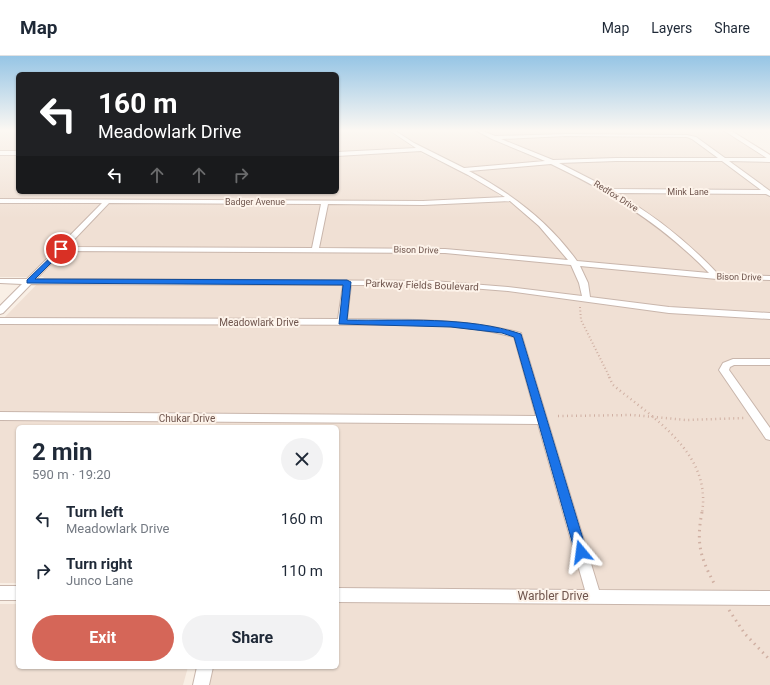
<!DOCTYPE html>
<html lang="en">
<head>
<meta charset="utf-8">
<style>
	body { margin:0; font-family:Roboto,sans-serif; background:#f2f2f3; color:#1f2937; height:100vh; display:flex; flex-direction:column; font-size:15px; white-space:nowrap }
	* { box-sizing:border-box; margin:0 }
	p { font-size:13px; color:#747a83 }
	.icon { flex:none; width:22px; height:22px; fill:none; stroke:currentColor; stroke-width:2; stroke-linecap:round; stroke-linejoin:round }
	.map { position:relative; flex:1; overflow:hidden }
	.panel { position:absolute; left:16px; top:369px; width:323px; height:244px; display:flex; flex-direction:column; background:#fff; border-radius:6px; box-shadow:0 1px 3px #0004 }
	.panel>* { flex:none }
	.banner { position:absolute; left:16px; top:16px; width:323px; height:122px; border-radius:6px; box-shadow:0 1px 3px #0004; background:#202124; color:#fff; overflow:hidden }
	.pin { position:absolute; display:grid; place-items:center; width:34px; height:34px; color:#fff; margin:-17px; border:2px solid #fff; border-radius:50%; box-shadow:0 1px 4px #0007 }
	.me { position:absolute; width:44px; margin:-22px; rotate:344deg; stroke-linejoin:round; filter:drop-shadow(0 0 3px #0008) }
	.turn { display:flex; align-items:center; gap:14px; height:84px; padding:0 16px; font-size:18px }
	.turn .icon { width:52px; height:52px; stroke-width:2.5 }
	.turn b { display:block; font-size:28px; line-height:34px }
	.lanes { display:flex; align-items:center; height:38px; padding:0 16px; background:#0003; justify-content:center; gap:20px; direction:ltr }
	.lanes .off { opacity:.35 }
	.round { display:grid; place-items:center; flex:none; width:42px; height:42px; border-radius:21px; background:#f2f2f3 }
	.head { display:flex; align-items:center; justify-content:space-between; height:68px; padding:0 16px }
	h1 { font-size:24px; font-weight:700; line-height:30px }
	.action { display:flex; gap:8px; margin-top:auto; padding:8px 16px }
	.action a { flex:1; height:46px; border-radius:24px; background:#d56658; color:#fff; font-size:16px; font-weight:700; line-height:46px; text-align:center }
	.action a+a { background:#f2f2f3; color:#1f2937 }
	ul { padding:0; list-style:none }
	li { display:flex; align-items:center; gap:12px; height:52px; padding:0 16px }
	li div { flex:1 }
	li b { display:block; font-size:15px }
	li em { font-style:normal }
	header { display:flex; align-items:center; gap:24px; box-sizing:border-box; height:56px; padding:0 20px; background:#fff; border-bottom:1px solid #e0e1e3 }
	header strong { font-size:19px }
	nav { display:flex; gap:22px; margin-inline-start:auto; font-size:14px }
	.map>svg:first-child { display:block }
	.residential { fill:#f0e0d4 }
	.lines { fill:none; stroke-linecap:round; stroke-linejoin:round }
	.street-casing { stroke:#c9b6ac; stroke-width:2 }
	.secondary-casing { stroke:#ceb8ad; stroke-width:2 }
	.path-far2 { stroke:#d0b0a3; stroke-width:2; stroke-dasharray:1 2.5; stroke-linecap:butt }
	.path-far1 { stroke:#d0b0a3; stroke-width:2.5; stroke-dasharray:1 3.5; stroke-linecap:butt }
	.path { stroke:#d0b0a3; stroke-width:3; stroke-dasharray:1.5 4.5; stroke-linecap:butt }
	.street { fill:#fff; fill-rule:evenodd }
	.secondary { fill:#fff; fill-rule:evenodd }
	.route { fill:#1a73e8; stroke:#114b97 }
	.labels { text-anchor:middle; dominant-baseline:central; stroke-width:4; stroke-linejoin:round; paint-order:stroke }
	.far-street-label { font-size:9px; fill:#6f554d; stroke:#fdf3ea }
	.street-label { font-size:10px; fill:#6f554d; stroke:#fdf3ea }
	.near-street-label { font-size:12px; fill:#6f554d; stroke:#fdf3ea }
</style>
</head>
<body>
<header>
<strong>Map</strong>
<nav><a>Map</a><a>Layers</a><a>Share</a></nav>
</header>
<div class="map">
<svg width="770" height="629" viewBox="0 0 770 629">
	<rect width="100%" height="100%" fill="#f9efe5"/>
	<!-- residential -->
	<g class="residential">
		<rect x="0" y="74" width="18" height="22"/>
		<path d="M337,74h50l25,17 -75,6z"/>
		<path d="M395,74h327l48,31v524h-561l5,-18h123v-240h-319v156h-18v-261l44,-45h-44v-74l441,1 76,-4 -24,-17 -70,-35z"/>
		<path d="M417,95l48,23 28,16 7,6 -5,2 -68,3 -427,-2v-44h18v37h319v-36z"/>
		<path d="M0,548h18v63h170l-5,18h-183z"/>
	</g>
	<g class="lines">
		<!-- street casing -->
		<g class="street-casing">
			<g id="street">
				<path d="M389,74h5l20,13 50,25 81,-7 -53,-22 -17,-9h5l15,6 71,-2 121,1 9,2 29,21h45v4l-41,-1 41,30v5l-4,-2 -150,-1c38,22 72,49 102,81l52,2v4l-53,-1 -137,-13 8,17 2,14 79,10 101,6v6l-101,-6 -161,-22 -75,-6h-82l-4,34c59,1 117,-1 174,14l78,257 171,1v14l-433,-3v-14l248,2 -47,-166 -538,-4v-8l536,4 -22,-79c-30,-8 -59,-11 -90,-12l-424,-1v-6l338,1 5,-34 -312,-1 -28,29 -3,1v-8l22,-22 -22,-1v-4h27l75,-76h-102v-4l423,2 82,-4 -37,-22 -47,-24 -84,5v-4l79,-4zM566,80l121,1 5,2 26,19h-102l-63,2 -52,-21zM616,105h106l39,29 -151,-1 -51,-26zM551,108c59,28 113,62 158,109l-132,-12c-28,-39 -66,-68 -108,-90zM510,145l29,25 29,34 -123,-11 -126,-1 9,-44 95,1zM109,147l212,1 -9,44 -245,-1zM63,195l382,2 126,12 8,18 3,13 -74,-9 -75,-6 -397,-2z"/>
				<rect x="0" y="95" width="18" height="4"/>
				<path d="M733,303h37v6h-36l-4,2 -1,3 41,58v12l-4,-1 -47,-69 4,-7z"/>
				<rect x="0" y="530" width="18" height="14"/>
				<path d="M197,611h16l-4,18h-16z"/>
			</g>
		</g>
		<!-- secondary casing -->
		<g class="secondary-casing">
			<path id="secondary" d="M723,74h7l40,25v5z"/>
		</g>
		<!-- path-far2 -->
		<path class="path-far2" d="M580,251l1,13 29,58"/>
		<!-- path-far1 -->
		<g class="path-far1">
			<path d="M609,321l4,8c40,33 99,68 89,128"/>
			<path d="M558,360l75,-1 53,5 59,-2"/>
		</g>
		<!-- path -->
		<g class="path">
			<path d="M702,456c-6,31 -2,45 13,73"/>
			<path d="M729,554l16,24 25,26"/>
		</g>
		<!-- street -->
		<use href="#street" class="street"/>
		<!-- secondary -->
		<use href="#secondary" class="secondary"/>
	</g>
	<!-- sky -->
	<linearGradient id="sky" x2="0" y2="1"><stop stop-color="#96c5e5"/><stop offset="0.46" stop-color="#fcf8f3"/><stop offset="1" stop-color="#fcf8f3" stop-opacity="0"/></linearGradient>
	<rect width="770" height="162" fill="url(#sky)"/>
	<!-- route -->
	<path class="route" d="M61,191l3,2 -1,2 -28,28 312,1 4,2 -4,38c55,1 121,-4 174,14l66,218 -1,4 -5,2 -4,-2 -2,-4 -61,-215 -12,-4 -51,-6 -112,-3 4,-39 -316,-2v-3z"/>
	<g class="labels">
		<!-- far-street labels -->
		<g class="far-street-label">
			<text x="688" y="136">Mink Lane</text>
			<text transform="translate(616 140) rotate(32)">Redfox Drive</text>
			<text x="255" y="146">Badger Avenue</text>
			<text transform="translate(416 194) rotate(1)">Bison Drive</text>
			<text transform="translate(739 221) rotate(1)">Bison Drive</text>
		</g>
		<!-- street labels -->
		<g class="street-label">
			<text transform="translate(422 229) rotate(2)">Parkway Fields Boulevard</text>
			<text x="259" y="266">Meadowlark Drive</text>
			<text x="187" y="362">Chukar Drive</text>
		</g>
		<!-- near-street labels -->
		<g class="near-street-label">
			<text x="553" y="540">Warbler Drive</text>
		</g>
	</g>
</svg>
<div class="pin" style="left:61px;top:193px;background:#d93025"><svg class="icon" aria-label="arrive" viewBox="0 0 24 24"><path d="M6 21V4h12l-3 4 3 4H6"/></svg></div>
<svg class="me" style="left:581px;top:496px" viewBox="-20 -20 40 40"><path d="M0-17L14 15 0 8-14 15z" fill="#1a73e8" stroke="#fff" stroke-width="4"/></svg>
<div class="banner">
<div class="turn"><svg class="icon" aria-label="left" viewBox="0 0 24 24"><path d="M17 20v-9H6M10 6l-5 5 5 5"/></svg><div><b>160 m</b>Meadowlark Drive</div></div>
<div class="lanes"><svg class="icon" aria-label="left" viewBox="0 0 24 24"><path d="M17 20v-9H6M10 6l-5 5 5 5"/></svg><svg class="icon off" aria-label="ahead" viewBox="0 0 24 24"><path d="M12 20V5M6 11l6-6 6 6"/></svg><svg class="icon off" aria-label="ahead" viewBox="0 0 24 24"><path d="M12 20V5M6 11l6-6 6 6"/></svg><svg class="icon off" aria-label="right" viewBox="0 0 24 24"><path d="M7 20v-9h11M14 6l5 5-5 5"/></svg></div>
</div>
<section class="panel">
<div class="head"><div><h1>2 min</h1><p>590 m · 19:20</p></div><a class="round"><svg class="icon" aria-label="close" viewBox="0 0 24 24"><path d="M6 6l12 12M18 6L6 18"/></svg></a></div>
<ul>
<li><svg class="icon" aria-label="left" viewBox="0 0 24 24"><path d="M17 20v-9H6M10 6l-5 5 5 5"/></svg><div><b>Turn left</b><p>Meadowlark Drive</p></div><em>160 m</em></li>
<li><svg class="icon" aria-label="right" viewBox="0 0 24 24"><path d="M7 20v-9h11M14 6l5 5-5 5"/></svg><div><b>Turn right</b><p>Junco Lane</p></div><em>110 m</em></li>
</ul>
<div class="action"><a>Exit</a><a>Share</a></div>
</section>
</div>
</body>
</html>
